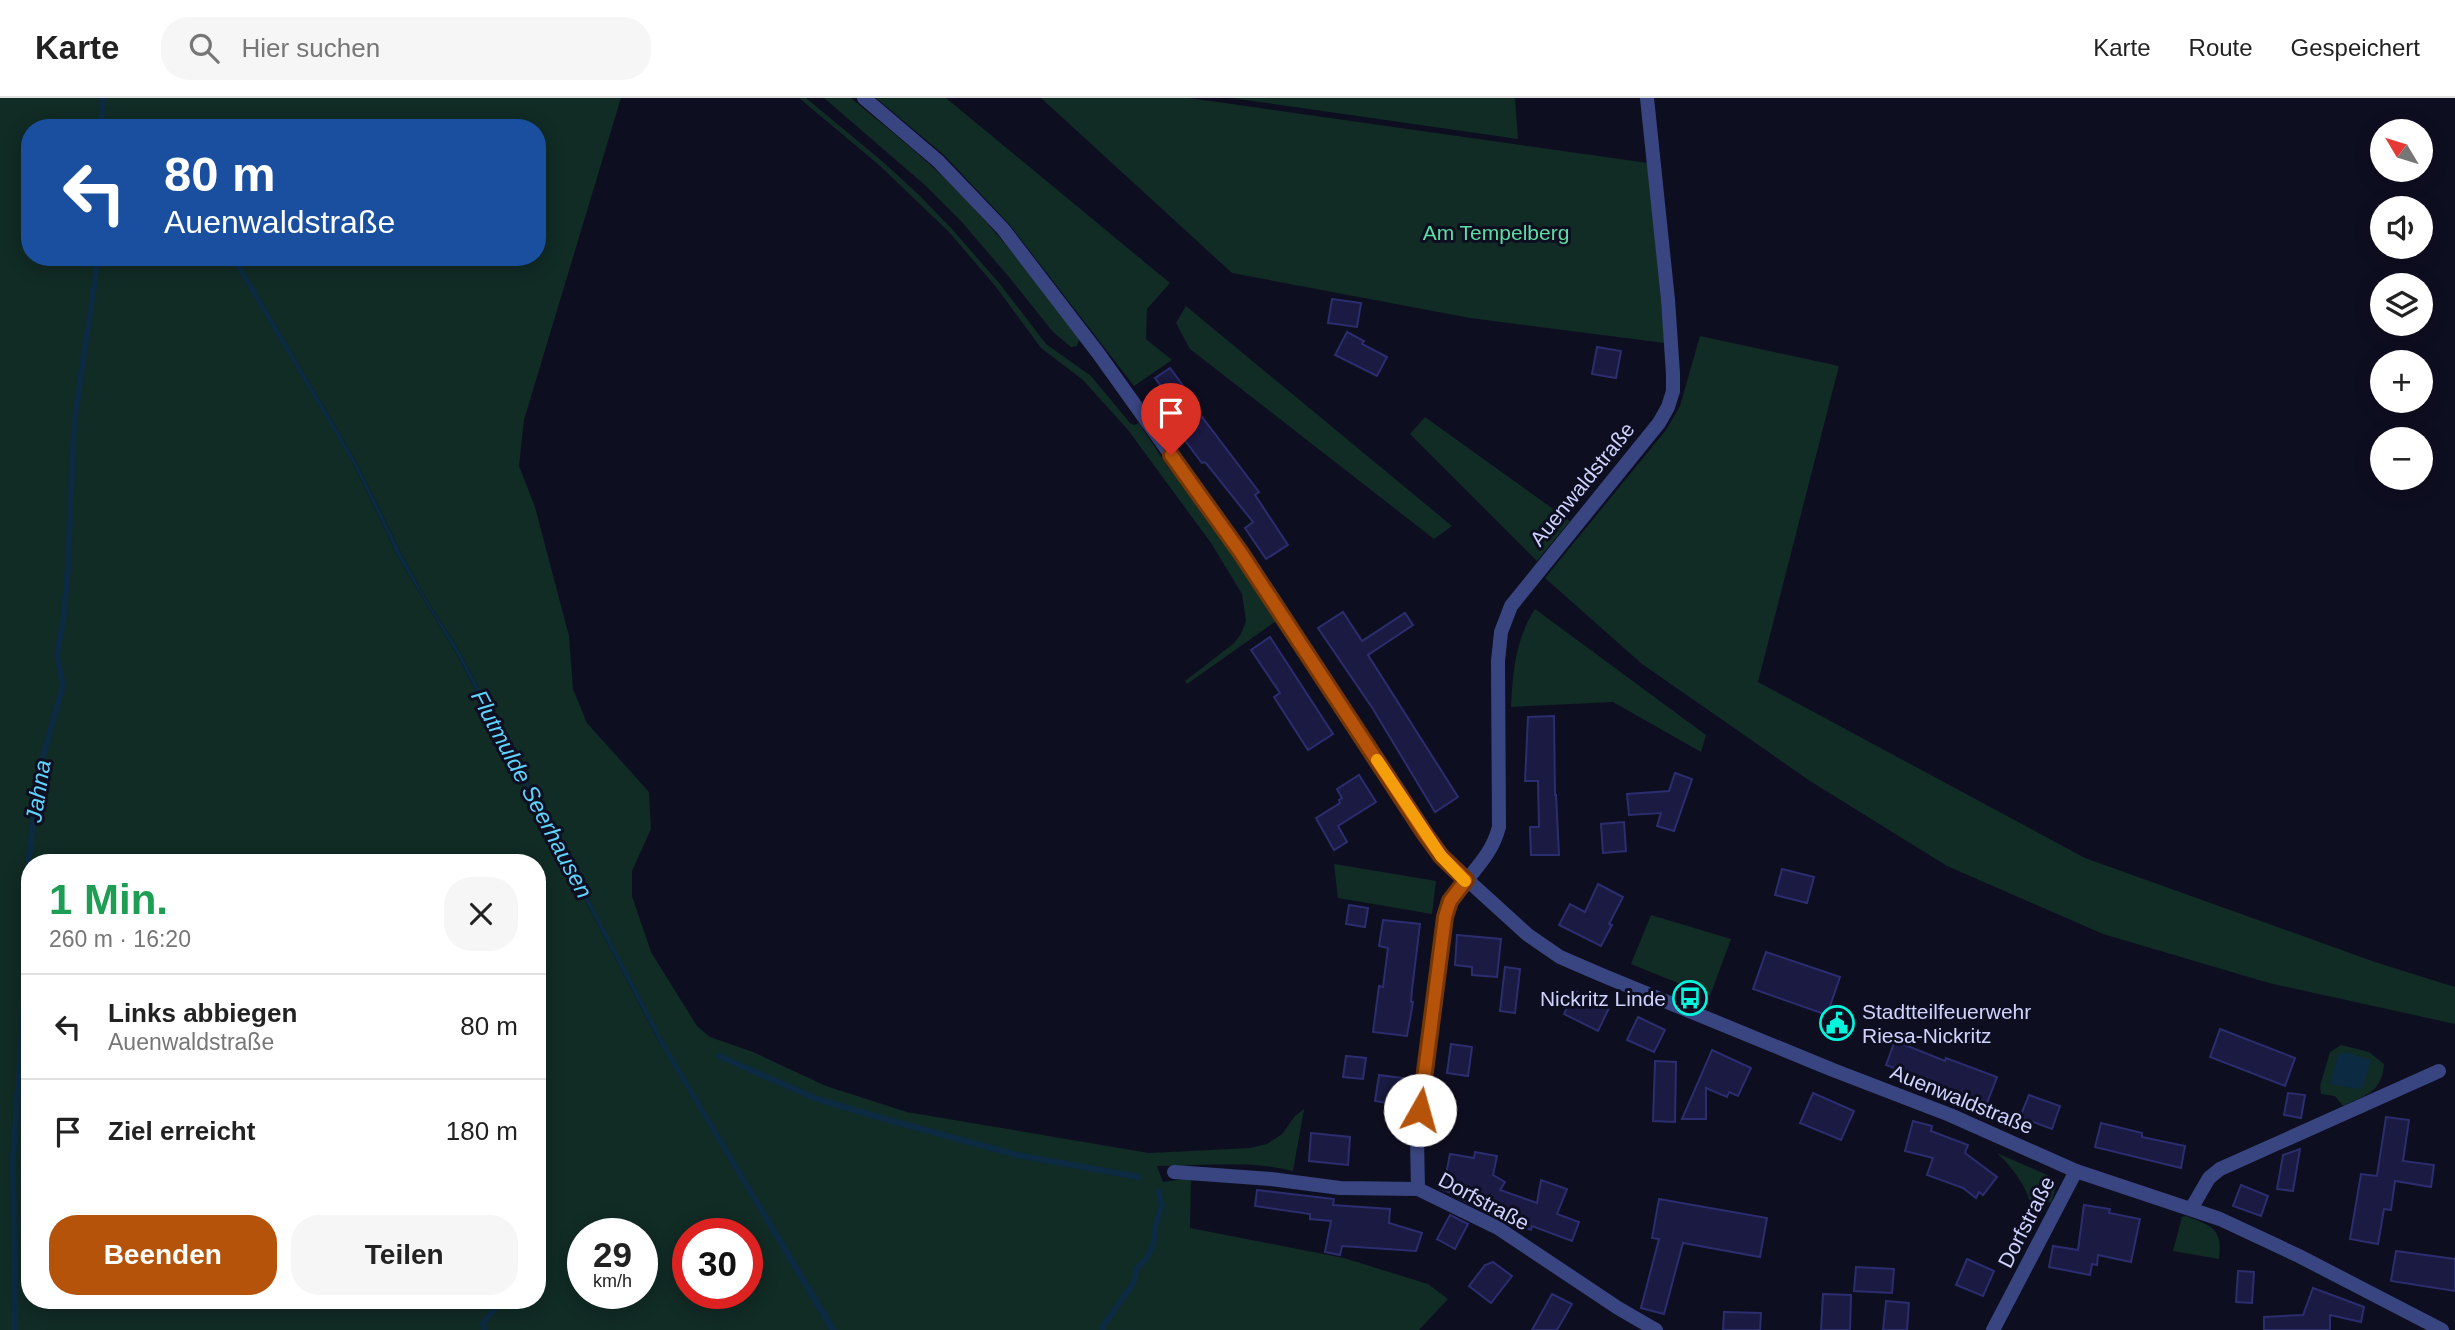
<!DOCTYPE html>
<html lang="de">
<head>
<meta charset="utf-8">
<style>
	body { margin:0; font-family:Arial,sans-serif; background:#f6f6f6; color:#222; height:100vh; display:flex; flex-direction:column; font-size:26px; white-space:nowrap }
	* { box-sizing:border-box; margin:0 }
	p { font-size:23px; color:#767676 }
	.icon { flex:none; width:38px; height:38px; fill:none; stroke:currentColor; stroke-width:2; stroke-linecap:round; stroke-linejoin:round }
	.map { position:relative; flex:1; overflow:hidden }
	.side { position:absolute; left:21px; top:756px; width:525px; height:455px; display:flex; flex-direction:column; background:#fff; border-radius:28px; box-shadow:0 4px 18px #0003 }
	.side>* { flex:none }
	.top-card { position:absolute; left:21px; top:21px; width:525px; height:147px; border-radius:28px; box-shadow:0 4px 18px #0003; background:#1a4fa0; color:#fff; overflow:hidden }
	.needle { width:46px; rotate:308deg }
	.buttons { position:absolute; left:2370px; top:21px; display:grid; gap:14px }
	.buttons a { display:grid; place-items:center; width:63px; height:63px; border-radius:50%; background:#fff; box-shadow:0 4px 18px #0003; font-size:35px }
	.speed { position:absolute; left:567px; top:1120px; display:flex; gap:14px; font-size:35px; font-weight:700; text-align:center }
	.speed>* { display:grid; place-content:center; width:91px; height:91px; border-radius:50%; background:#fff; box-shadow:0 4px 18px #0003; line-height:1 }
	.speed small { font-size:18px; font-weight:400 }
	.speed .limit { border:10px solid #d22; background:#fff; color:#111 }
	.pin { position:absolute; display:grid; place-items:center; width:60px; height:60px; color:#fff; margin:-72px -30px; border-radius:50% 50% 50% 0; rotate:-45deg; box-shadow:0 0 7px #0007 }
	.pin .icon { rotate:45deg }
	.me { position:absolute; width:77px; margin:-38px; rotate:7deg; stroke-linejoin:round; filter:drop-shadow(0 0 5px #0008) }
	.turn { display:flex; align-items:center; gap:24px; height:147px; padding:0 28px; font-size:32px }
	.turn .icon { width:91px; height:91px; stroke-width:2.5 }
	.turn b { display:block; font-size:49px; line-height:60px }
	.round { display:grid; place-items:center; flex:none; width:74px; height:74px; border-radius:28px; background:#f6f6f6 }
	.summary { display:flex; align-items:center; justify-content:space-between; height:119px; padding:0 28px }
	h1 { font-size:42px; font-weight:700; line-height:52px; color:#1e9e55 }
	.button { display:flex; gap:14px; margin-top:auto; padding:14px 28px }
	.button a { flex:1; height:80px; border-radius:28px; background:#b45309; color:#fff; font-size:28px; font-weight:700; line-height:80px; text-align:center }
	.button a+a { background:#f6f6f6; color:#222 }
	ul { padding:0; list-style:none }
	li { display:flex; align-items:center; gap:21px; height:105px; padding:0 28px; border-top:2px solid #e0e0e0 }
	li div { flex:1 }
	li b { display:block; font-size:26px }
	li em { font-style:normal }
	header { display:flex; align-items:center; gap:42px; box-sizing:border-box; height:98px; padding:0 35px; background:#fff; border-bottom:2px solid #e0e0e0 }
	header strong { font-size:33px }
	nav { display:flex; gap:38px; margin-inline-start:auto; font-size:24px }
	.search { width:490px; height:63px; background:#f6f6f6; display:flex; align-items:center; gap:18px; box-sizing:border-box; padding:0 24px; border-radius:28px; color:#767676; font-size:26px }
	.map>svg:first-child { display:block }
	.green { fill:#112b25; fill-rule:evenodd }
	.water { fill:#0c2b42 }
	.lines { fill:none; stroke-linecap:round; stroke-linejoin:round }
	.stream { stroke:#0c2b42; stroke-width:6 }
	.building { fill:#1a1a42; stroke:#2c2d6e; stroke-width:2 }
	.minor { stroke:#394580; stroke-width:14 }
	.tertiary { stroke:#394580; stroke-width:14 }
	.route-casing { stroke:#753606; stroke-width:18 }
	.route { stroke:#b45309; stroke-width:12 }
	.slow { stroke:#f59e0b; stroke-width:12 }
	.labels { text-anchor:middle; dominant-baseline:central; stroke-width:6; stroke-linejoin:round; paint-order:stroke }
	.park-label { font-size:21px; fill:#5cdda2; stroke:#0e0e21 }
	.street-label { font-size:21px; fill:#cfd3fe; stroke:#0e0e21 }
	.poi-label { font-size:21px; fill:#cfd3fe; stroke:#0e0e21; text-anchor:end }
	.water-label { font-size:23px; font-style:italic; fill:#5ed4fd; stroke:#0e0e21 }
</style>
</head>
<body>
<header>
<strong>Karte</strong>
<div class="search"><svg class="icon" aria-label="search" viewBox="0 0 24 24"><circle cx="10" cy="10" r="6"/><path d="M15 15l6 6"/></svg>Hier suchen</div>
<nav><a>Karte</a><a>Route</a><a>Gespeichert</a></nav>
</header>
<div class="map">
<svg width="2455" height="1232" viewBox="0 0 2455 1232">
	<rect width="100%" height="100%" fill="#0e0e21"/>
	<!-- green -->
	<g class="green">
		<path d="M0,0h621l-97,322 -5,46 16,41 34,129 4,53 14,34 62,69 2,37 -19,42v25l19,56 46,74 13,11 43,15 73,34 81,26 242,41 101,-5 17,-4 15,-10 13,-18 9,-7 -11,62c-43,-11 -92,-5 -136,-5l6,16 28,-4 -1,50 154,30 84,26 20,15 -29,31h-1419zM30,30h507v129h-507zM246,177l112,190 45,92 26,47 30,46 204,392 -3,2 -205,-393 -57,-94 -43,-90zM30,765h507v437h-507zM583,1136h59v59h-59zM688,1136h59v59h-59z"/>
		<path d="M799,0h7l76,63 37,34 33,34 48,55 46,60 45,32 39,47 4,2 5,-2 29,44 23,27 88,125 -92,65 -2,-3 48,-37 8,-10 5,-13 -4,-27 -31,-51 -83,-113 -45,-50 -42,-32 -45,-61 -47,-55 -70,-67z"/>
		<path d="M824,0h27c37,31 76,61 109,96 44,45 82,95 119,145l-2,7 -6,1 -18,-15 -44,-55 -49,-57 -34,-34z"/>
		<path d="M876,0h70l224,185 -23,26 -1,30 26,21 -38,26 -125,-162 -65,-69z"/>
		<path d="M1041,0h148l459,65 17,180 -195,-25 -238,-45z"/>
		<path d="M1231,0h284l3,41z"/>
		<path d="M1186,208l266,220 -18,13 -244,-190 -14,-26z"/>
		<path d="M1700,238l139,30 -81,316 327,176 290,104 80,25v37l-186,-41 -166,-49 -156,-68 -137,-85 -168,-117 -97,-86 121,-148 14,-24z"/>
		<path d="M1425,319l145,104 -33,40 -127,-127z"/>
		<path d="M1535,511l171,126 -5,17 -88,-50 -102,5c2,-36 4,-67 24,-98z"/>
		<path d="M1334,766l102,17 -4,33 -94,-16z"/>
		<path d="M1651,817l80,24 -21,57 -79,-32z"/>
		<path d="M2341,947l28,7 15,12c-2,29 -19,31 -41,42l-8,-10 -14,-2 -1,-8 10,-34z"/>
		<path d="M1997,1055l55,24 4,10 -5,16 -4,-2 -13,17c-4,-27 -18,-47 -37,-65z"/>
		<path d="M2186,1118c26,10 37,12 33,43l-46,-8 9,-34z"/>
	</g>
	<!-- water -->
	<g class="water">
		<path d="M230,159h6l122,208 45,92 26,47 30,46 205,392 173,288h-8l-169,-286 -205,-393 -57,-94 -43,-90z"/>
		<path d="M2344,954l27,8 -8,26 -4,3 -29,-5 8,-29z"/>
	</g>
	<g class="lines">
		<!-- stream -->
		<g class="stream">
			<path d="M101,30l2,-30"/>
			<path d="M719,958l98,43 64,19 136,37 122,22"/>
			<path d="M15,1232l-2,-172 14,-194 2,-107 10,-87 24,-84 -6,-31 7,-40 4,-48 6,-143 24,-167"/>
			<path d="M484,1232l-1,-7 19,-23"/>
			<path d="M1103,1232v-4l30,-42 4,-16 8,-8 8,-13 2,-20 7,-22 -4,-14"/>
		</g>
	</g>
	<!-- building -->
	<g class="building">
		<path d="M1332,201l29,4 -4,24 -29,-4z"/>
		<path d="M1347,234l17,9 -2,3 25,13 -10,19 -42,-21z"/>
		<path d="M1597,249l24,4 -5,27 -24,-4z"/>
		<path d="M1170,270l23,31 -3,2 69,91 -4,3 33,50 -22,14 -21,-31 8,-6 -48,-60 -3,1 -24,-32 10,-7 -33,-46z"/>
		<path d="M1343,514l19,29 43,-28 8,12 -45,30 90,142 -23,15 -62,-103 -55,-81z"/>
		<path d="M1270,539l63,97 -25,16 -34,-53 6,-4 -29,-43z"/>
		<path d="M1554,618l1,79h1l3,60h-28l-1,-28h9l-1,-46h-13l3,-64z"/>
		<path d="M1675,675l17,6 -18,52 -17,-5 4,-13 -32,2 -2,-21 42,-3z"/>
		<path d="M1359,677l17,27 -38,24 9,16 -13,8 -18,-32 24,-15 -1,-3 3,-2 -5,-9z"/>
		<path d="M1624,724l2,29 -23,2 -2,-29z"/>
		<path d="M1782,771l32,8 -7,26 -32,-8z"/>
		<path d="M1598,786l25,13 -14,27 3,1 -11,21 -42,-21 11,-21 15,8z"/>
		<path d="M1349,807l19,3 -3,19 -19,-3z"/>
		<path d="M1383,822l37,4 -8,66 -1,12h2l-6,34 -34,-4 6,-46 4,1 5,-39 -9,-2z"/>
		<path d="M1457,837l44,4 -4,38 -25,-2v-8l-17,-2z"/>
		<path d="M1766,854l74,25 -13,38 -74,-26z"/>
		<path d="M1505,869l15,2 -5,44 -15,-2z"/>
		<path d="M1575,893l34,17 -11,23 -34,-17z"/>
		<path d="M1834,912l16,5 -8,23 -15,-5z"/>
		<path d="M1638,919l27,13 -11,22 -27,-12z"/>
		<path d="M2220,931l75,29 -10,28 -75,-29z"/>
		<path d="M1895,943l50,20 1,-3 51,19 -10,26 -101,-38z"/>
		<path d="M1451,946l21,3 -4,29 -21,-3z"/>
		<path d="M1712,952l39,18 -13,28 -9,-4 -2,5 -21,-9v31h-24z"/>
		<path d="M1346,958l20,2 -3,21 -20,-2z"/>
		<path d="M1655,963l21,1 -1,60 -22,-1z"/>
		<path d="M1379,977l24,3 -4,27 -24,-4z"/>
		<path d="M1813,995l41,18 -13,29 -41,-17z"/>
		<path d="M2288,995l17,2 -4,23 -17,-3z"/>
		<path d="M2029,997l31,11 -8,23 -32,-12z"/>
		<path d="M2386,1019l23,3 -6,41 31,4 -3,22 -36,-6 -4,29 -7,-1 -6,35 -28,-5 11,-65 16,2z"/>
		<path d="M1913,1023l19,5 -1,5 37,14 -3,8 32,24 -14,18 -4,-3 -3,6 -13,-10 -36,-13 6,-17 -28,-7z"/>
		<path d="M2101,1025l41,10v4l43,9 -4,22 -86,-21z"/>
		<path d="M1311,1035l39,4 -2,28 -39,-4z"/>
		<path d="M2300,1051l-7,42 -16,-2 6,-34z"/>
		<path d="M1475,1054l22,4 -4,19 12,7 -5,8 37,13 4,-23 26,9 -10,25 22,8 -7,19 -40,-15 -1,4 -20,-8v-2l-31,-16 -2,4 -18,-9 2,-3 -19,-6 7,-36 24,4z"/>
		<path d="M2241,1087l27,11 -7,20 -28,-10z"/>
		<path d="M1257,1092l77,9 -1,6 57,4 -1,14 33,10 -6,18 -74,-5 -2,9 -15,-3 6,-31 -21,-2v-5l-55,-8z"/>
		<path d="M1659,1101l108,19 -7,39 -77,-14 -19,71 -23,-6 18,-69 -7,-1z"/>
		<path d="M2084,1107l26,4 -1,4 31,6 -9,43 -33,-7 -1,10 -5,-1 -2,11 -41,-8 4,-21 25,4z"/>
		<path d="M1450,1117l18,9 -13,25 -18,-10z"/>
		<path d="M2396,1153l59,8v32l-64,-10z"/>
		<path d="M1967,1161l27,12 -11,25 -27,-11z"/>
		<path d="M1493,1164l19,14 -21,27 -22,-17 16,-21z"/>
		<path d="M1856,1169l38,2 -2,24 -38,-2z"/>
		<path d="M2238,1173l16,1 -2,31 -16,-1z"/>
		<path d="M2313,1190l51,19 -3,15 -31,-7v15h-66v-13l39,-2z"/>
		<path d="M1552,1196l20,10 -15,26h-25z"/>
		<path d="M1823,1196l28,1 -1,35h-29z"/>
		<path d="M1886,1203l23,2 -2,27h-24z"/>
		<path d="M1724,1214l37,1 -1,17h-37z"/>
	</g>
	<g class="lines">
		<!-- minor -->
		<g class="minor">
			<path d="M1174,1074l97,7 69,9 78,1"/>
			<path d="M1418,1091l-1,-51 28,-221c12,-37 44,-51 54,-90l-1,-166 3,-29 10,-26 148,-183 9,-16 5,-16v-17l-5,-74 -21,-202"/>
			<path d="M1418,1091l80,39 120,80 38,22"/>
			<path d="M2191,1111l18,-31 11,-9 219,-98"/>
			<path d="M1993,1232l83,-159"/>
		</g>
		<!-- tertiary -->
		<path class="tertiary" d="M864,0l74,63 65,68 95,124 143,200 200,303 87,79 32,22 44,19 229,94 117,45 126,56 144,48 79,37 143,74"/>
	</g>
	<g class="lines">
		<!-- route casing -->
		<g class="route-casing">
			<path id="route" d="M1171,357l70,98 184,281 16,22 25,24 -16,21 -5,16 -25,193"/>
		</g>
		<!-- route -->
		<use href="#route" class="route"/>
		<!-- slow -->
		<path class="slow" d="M1377,662l64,96 24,25"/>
	</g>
	<!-- icons -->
	<defs>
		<g id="bus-ring" transform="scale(1.75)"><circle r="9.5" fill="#0e0e21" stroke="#03f6db" stroke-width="1.5"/><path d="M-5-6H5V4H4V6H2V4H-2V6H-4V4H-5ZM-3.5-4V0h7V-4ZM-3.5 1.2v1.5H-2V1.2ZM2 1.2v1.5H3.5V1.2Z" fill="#03f6db"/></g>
		<g id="civic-ring" transform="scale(1.75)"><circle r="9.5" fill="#0e0e21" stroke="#03f6db" stroke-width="1.5"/><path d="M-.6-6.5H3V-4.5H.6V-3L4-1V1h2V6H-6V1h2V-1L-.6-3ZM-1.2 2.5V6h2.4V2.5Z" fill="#03f6db"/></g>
	</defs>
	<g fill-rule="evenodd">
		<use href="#bus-ring" x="1690" y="900"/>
		<use href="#civic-ring" x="1837" y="925"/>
	</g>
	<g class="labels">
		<!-- park labels -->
		<g class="park-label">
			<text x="1496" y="134">Am Tempelberg</text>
		</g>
		<!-- street labels -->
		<g class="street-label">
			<text transform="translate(1582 386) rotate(-51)">Auenwaldstraße</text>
			<text transform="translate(1962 1001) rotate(22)">Auenwaldstraße</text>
			<text transform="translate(1484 1103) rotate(28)">Dorfstraße</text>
			<text transform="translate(2026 1124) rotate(-63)">Dorfstraße</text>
		</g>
		<!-- poi labels -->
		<g class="poi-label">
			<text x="1666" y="900">Nickritz Linde</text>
			<text x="1862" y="913" text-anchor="start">Stadtteilfeuerwehr<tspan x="1862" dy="24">Riesa-Nickritz</tspan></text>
		</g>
		<!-- water labels -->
		<g class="water-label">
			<text transform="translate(38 693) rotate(-81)">Jahna</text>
			<text transform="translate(532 696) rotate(62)">Flutmulde Seerhausen</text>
		</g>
	</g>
</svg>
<div class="buttons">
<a><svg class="needle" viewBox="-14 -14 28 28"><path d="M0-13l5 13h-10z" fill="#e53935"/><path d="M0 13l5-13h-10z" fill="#767676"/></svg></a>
<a><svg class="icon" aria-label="sound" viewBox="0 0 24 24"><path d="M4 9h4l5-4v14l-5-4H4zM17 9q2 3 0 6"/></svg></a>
<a><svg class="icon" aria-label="layers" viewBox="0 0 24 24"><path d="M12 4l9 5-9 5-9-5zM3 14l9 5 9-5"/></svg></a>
<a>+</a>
<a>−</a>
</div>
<div class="speed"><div>29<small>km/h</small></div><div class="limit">30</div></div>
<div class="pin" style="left:1171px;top:357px;background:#d93025"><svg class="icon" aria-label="arrive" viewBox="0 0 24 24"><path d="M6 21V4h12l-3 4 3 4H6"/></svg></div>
<svg class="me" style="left:1420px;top:1012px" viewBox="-20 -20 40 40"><circle r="19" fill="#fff"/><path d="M0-13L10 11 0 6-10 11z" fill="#b45309"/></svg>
<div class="top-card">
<div class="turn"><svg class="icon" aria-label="left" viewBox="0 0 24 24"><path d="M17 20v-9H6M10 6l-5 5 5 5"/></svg><div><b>80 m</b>Auenwaldstraße</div></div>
</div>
<section class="side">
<div class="summary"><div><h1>1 Min.</h1><p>260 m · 16:20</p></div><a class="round"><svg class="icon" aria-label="close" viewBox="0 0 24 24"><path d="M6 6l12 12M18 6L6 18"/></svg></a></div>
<ul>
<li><svg class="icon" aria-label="left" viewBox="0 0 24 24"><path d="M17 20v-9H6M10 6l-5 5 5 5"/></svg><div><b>Links abbiegen</b><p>Auenwaldstraße</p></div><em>80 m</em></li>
<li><svg class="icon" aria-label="arrive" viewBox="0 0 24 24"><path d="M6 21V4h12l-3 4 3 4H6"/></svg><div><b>Ziel erreicht</b></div><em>180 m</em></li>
</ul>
<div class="button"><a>Beenden</a><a>Teilen</a></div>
</section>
</div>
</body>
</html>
